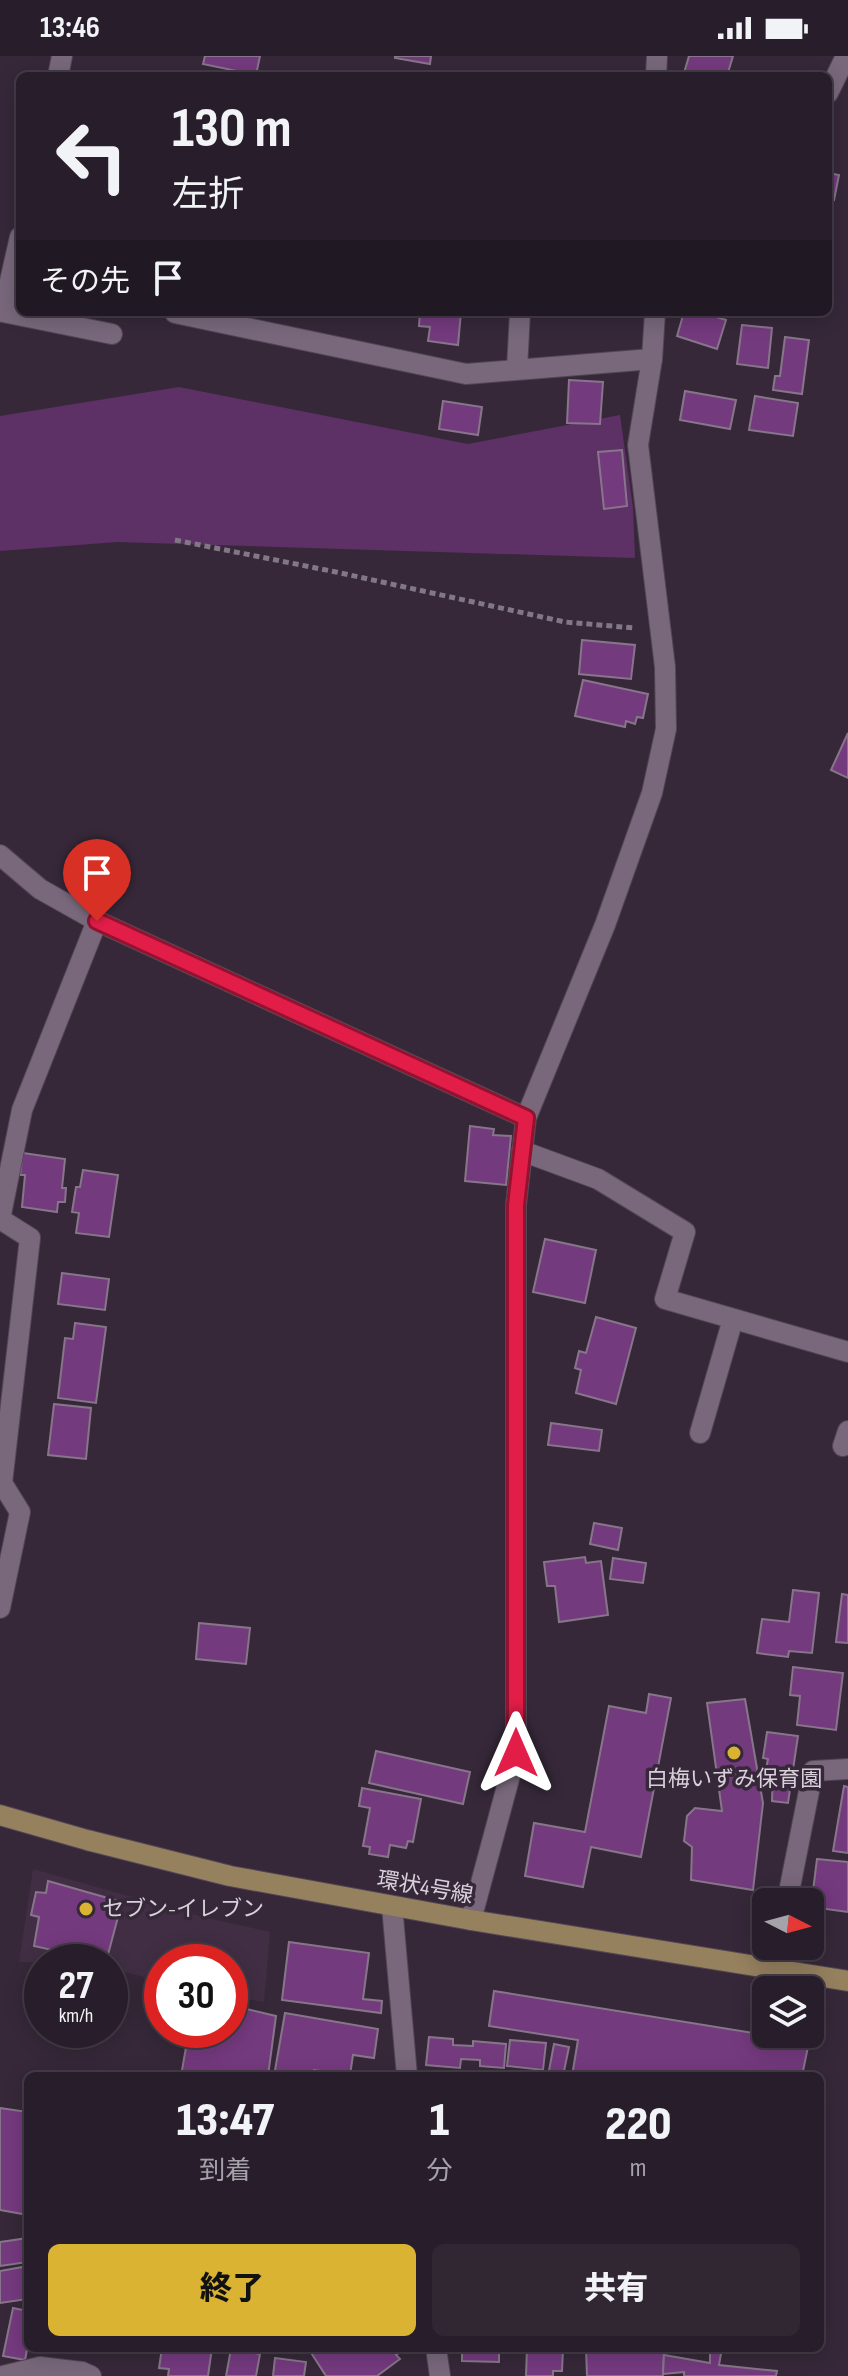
<!DOCTYPE html>
<html lang="ja">
<head>
<meta charset="utf-8">
<style>
	body { margin:0; font-family:"Sofia Sans Condensed","Noto Sans JP",sans-serif; background:#302733; color:#f1f3f6; height:100vh; display:flex; flex-direction:column; font-size:30px; white-space:nowrap }
	* { box-sizing:border-box; margin:0 }
	p { font-size:26px; color:#a5a2a9 }
	.icon { flex:none; width:44px; height:44px; fill:none; stroke:currentColor; stroke-width:2; stroke-linecap:round; stroke-linejoin:round }
	.map { position:relative; flex:1; overflow:hidden }
	.drawer { position:absolute; left:24px; top:2016px; width:800px; height:280px; display:flex; flex-direction:column; background:#281e2b; border-radius:12px; box-shadow:0 4px 20px #0003,0 0 0 2px #443c47 }
	.drawer>* { flex:none }
	.banner { position:absolute; left:16px; top:16px; width:816px; height:244px; border-radius:12px; box-shadow:0 4px 20px #0003,0 0 0 2px #443c47; background:#281e2b; color:#f1f3f6; overflow:hidden }
	.needle { width:52px; rotate:96deg }
	.tools { position:absolute; left:752px; top:1832px; display:grid; gap:16px }
	.tools a { display:grid; place-items:center; width:72px; height:72px; border-radius:12px; background:#281e2b; box-shadow:0 4px 20px #0003,0 0 0 2px #443c47; font-size:40px }
	.speed { position:absolute; left:24px; top:1888px; display:flex; gap:16px; font-size:40px; font-weight:700; text-align:center }
	.speed>* { display:grid; place-content:center; width:104px; height:104px; border-radius:50%; background:#281e2b; box-shadow:0 4px 20px #0003,0 0 0 2px #443c47; line-height:1 }
	.speed small { font-size:20px; font-weight:400 }
	.speed .limit { border:12px solid #d22; background:#fff; color:#111 }
	.pin { position:absolute; display:grid; place-items:center; width:68px; height:68px; color:#fff; margin:-82px -34px; border-radius:50% 50% 50% 0; rotate:-45deg; box-shadow:0 0 8px #0007 }
	.pin .icon { rotate:45deg }
	.me { position:absolute; width:88px; margin:-44px; rotate:0deg; stroke-linejoin:round; filter:drop-shadow(0 0 6px #0008) }
	.turn { display:flex; align-items:center; gap:28px; height:168px; padding:0 24px; font-size:36px }
	.turn .icon { width:104px; height:104px; stroke-width:2.5 }
	.turn b { display:block; font-size:56px; line-height:68px }
	.then { display:flex; align-items:center; height:76px; padding:0 24px; background:#0003; gap:16px; font-size:30px }
	.eta { display:flex; justify-content:space-evenly; align-items:center; height:136px; text-align:center }
	.eta b { font-size:48px; font-weight:800; line-height:56px }
	.cta { display:flex; gap:16px; margin-top:auto; padding:16px 24px }
	.cta a { flex:1; height:92px; border-radius:12px; background:#dab333; color:#111; font-size:32px; font-weight:800; line-height:92px; text-align:center }
	.cta a+a { background:#302733; color:#f1f3f6 }
	.status { display:flex; justify-content:space-between; align-items:center; height:56px; padding:0 40px; background:#281e2b; direction:ltr }
	.status svg { height:22px; fill:currentColor }
	.map>svg:first-child { display:block }
	.built { fill:#412e44 }
	.green { fill:#5d3165 }
	.building { fill:#743a7e; stroke:#87768a; stroke-width:2 }
	.lines { fill:none; stroke-linecap:round; stroke-linejoin:round }
	.minor-casing { stroke:#524654; stroke-width:22 }
	.major-casing { stroke:#524654; stroke-width:22 }
	.path { stroke:#827785; stroke-width:5; stroke-dasharray:6 4; stroke-linecap:butt }
	.minor { stroke:#79687c; stroke-width:20 }
	.major { stroke:#96815f; stroke-width:20 }
	.route-casing { stroke:#92132f; stroke-width:20 }
	.route { stroke:#e11d48; stroke-width:14 }
	.poi-dot { fill:#dab333; stroke:#362839; stroke-width:3 }
	.labels { text-anchor:middle; dominant-baseline:central; stroke-width:7; stroke-linejoin:round; paint-order:stroke }
	.poi-label { font-size:22px; fill:#d9d0db; stroke:#362839 }
	.street-label { font-size:22px; fill:#d9d0db; stroke:#362839 }
</style>
</head>
<body>
<div class="status"><b>13:46</b><svg viewBox="0 0 49 12"><path d="M0 12V9h3v3zM5 12V6h3v6zM10 12V3h3v9zM15 12V0h3v12zM26 1h20v11H26zM47 4h2v5h-2z"/></svg></div>
<div class="map">
<svg width="848" height="2320" viewBox="0 0 848 2320">
	<rect width="100%" height="100%" fill="#362839"/>
	<!-- built -->
	<path class="built" d="M33,1813l170,48 67,15 -6,70 -34,-6v-34h-68v20l-52,-14v-6h-91z"/>
	<!-- green -->
	<path class="green" d="M179,331l289,57 152,-29 13,93 2,50 -518,-16 -117,9v-135z"/>
	<!-- building -->
	<g class="building">
		<path d="M205,0h55l-4,19 -53,-11z"/>
		<path d="M395,0h36l-1,8 -35,-6z"/>
		<path d="M689,0h44l-6,20h-32l-11,-3z"/>
		<path d="M828,117l11,2 -5,25 -6,-1z"/>
		<path d="M420,256h41l-3,33 -30,-4 2,-14 -11,-1z"/>
		<path d="M684,256h16l26,8 -9,29 -40,-13z"/>
		<path d="M742,269l30,3 -4,40 -31,-4z"/>
		<path d="M785,281l24,3 -7,54 -29,-4 2,-14h5z"/>
		<path d="M569,324l34,2 -3,42 -33,-1z"/>
		<path d="M685,335l51,9 -6,29 -50,-9z"/>
		<path d="M755,340l43,7 -5,33 -44,-6z"/>
		<path d="M443,345l39,6 -4,28 -39,-6z"/>
		<path d="M622,394l5,56 -23,3 -6,-57z"/>
		<path d="M582,584l53,5 -4,34 -52,-5z"/>
		<path d="M583,624l65,14 -5,24 -6,-1 -2,7 -9,-3 -1,6 -50,-11z"/>
		<path d="M848,677v45l-17,-8z"/>
		<path d="M470,1070l24,3 -1,6 18,1 -5,49 -41,-4z"/>
		<path d="M23,1097l42,6 -3,29h4l-1,14h-7l-1,10 -35,-5 3,-32h-5z"/>
		<path d="M83,1114l35,5 -9,62 -33,-4 3,-20 -7,-1 4,-25h4z"/>
		<path d="M545,1183l51,11 -11,53 -52,-11z"/>
		<path d="M62,1217l47,6 -4,31 -47,-6z"/>
		<path d="M596,1261l40,11 -20,76 -40,-11 5,-23 -6,-2 4,-17 7,2z"/>
		<path d="M75,1267l31,4 -10,76 -38,-5 7,-60 8,1z"/>
		<path d="M54,1348l37,4 -5,51 -38,-4z"/>
		<path d="M551,1367l51,7 -3,21 -51,-6z"/>
		<path d="M594,1467l28,5 -4,22 -28,-6z"/>
		<path d="M585,1501l1,6 15,-2 7,54 -49,7 -4,-36h-8l-3,-24z"/>
		<path d="M613,1502l33,5 -3,20 -33,-4z"/>
		<path d="M793,1534l26,3 -7,60 -23,-2 -1,6 -31,-4 5,-34 27,3z"/>
		<path d="M842,1538l6,1v48l-12,-1z"/>
		<path d="M199,1567l51,5 -4,36 -50,-5z"/>
		<path d="M793,1611l50,6 -7,57 -39,-5 3,-29 -10,-1z"/>
		<path d="M649,1638l22,4 -30,159 -50,-10 -8,40 -58,-11 9,-53 51,9 24,-126 37,7z"/>
		<path d="M745,1643l18,104 -10,87 -62,-10 1,-33 -8,-6 3,-25 8,-8 27,3 -15,-108z"/>
		<path d="M767,1676l31,4 -10,67 -16,-2 1,-31 -7,-1 2,-10 -5,-1z"/>
		<path d="M376,1695l94,21 -7,32 -94,-21z"/>
		<path d="M844,1730l4,1v66l-15,-2z"/>
		<path d="M362,1732l59,11 -8,43 -5,-1 -2,7 -16,-3 -2,12 -19,-3 1,-7 -7,-1 7,-38 -11,-2z"/>
		<path d="M817,1803l31,3v50l-37,-5z"/>
		<path d="M48,1825l74,21 -16,60 -72,-16 5,-29 -8,-2 5,-23 10,1z"/>
		<path d="M289,1886l80,11 -6,46 19,2 -1,12 -99,-13z"/>
		<path d="M494,1935l315,51 -7,34h-230l6,-36 -89,-14z"/>
		<path d="M230,1949l46,11 -8,60h-87l8,-46h41z"/>
		<path d="M285,1957l93,16 -4,29 -21,-3 -3,20 -36,-5 -1,6h-39z"/>
		<path d="M429,1981l24,2v6l20,1v-5l33,3 -2,24 -24,-2v-6l-19,-1 -1,9 -34,-3z"/>
		<path d="M510,1984l36,3 -3,27 -36,-4z"/>
		<path d="M554,1988l15,3 -6,29h-15z"/>
		<path d="M0,2052l28,4v103l-28,-5z"/>
		<path d="M28,2182v24l-28,4v-24z"/>
		<path d="M28,2210v33l-28,4v-32z"/>
		<path d="M13,2252l15,3v34l-3,15 -22,-4z"/>
		<path d="M162,2292h50l-4,28h-40l1,-7 -10,-1z"/>
		<path d="M308,2292h98l-10,7 4,4 -23,17h-51z"/>
		<path d="M462,2292h37v14l-37,-1z"/>
		<path d="M527,2292l36,1 -1,22h-9v5h-27z"/>
		<path d="M586,2292h78l-1,28h-76z"/>
		<path d="M710,2292h12l-3,17 58,6 -1,5h-92v-4l-21,2 1,-19 46,8z"/>
		<path d="M231,2293l29,5 -4,22h-30z"/>
		<path d="M275,2302l31,4 -2,14h-31z"/>
	</g>
	<g class="lines">
		<!-- minor casing -->
		<g class="minor-casing">
			<g id="minor">
				<path d="M58,20l4,-20"/>
				<path d="M656,20l1,-20"/>
				<path d="M828,37l18,-37"/>
				<path d="M20,181l-17,75 109,22"/>
				<path d="M175,257l291,61 186,-15"/>
				<path d="M517,313l3,-57"/>
				<path d="M0,799l40,34 57,32 429,197"/>
				<path d="M522,1095l76,28 87,53 -20,67 183,53"/>
				<path d="M700,1377l33,-114"/>
				<path d="M843,1390l5,-15"/>
				<path d="M0,1552l20,-96 -18,-29 28,-245 -30,-19 22,-109 75,-189"/>
				<path d="M787,1846l26,-131 35,-2"/>
				<path d="M392,1850l15,170"/>
				<path d="M471,1864l45,-167v-548l10,-87 79,-193 47,-132 14,-64 -1,-62 -27,-222 14,-86 3,-47"/>
				<path d="M773,1912l5,-22"/>
				<path d="M436,2292l4,28"/>
				<path d="M3,2320l37,-9 42,5 9,4"/>
			</g>
		</g>
		<!-- major casing -->
		<g class="major-casing">
			<path id="major" d="M0,1759l87,25 143,36 241,44 377,61"/>
		</g>
		<!-- path -->
		<path class="path" d="M175,484l161,32 229,50 69,6"/>
		<!-- minor -->
		<use href="#minor" class="minor"/>
		<!-- major -->
		<use href="#major" class="major"/>
	</g>
	<g class="lines">
		<!-- route casing -->
		<g class="route-casing">
			<path id="route" d="M97,865l429,197 -10,87v548"/>
		</g>
		<!-- route -->
		<use href="#route" class="route"/>
	</g>
	<!-- markers -->
	<g class="poi-dot">
		<circle cx="734" cy="1697" r="8"/>
		<circle cx="86" cy="1853" r="8"/>
	</g>
	<g class="labels">
		<!-- poi labels -->
		<g class="poi-label">
			<text x="734" y="1723">白梅いずみ保育園</text>
			<text x="102" y="1853" text-anchor="start">セブン-イレブン</text>
		</g>
		<!-- street labels -->
		<g class="street-label">
			<text transform="translate(425 1832) rotate(10)">環状4号線</text>
		</g>
	</g>
</svg>
<div class="tools">
<a><svg class="needle" viewBox="-14 -14 28 28"><path d="M0-13l5 13h-10z" fill="#e53935"/><path d="M0 13l5-13h-10z" fill="#a5a2a9"/></svg></a>
<a><svg class="icon" aria-label="layers" viewBox="0 0 24 24"><path d="M12 4l9 5-9 5-9-5zM3 14l9 5 9-5"/></svg></a>
</div>
<div class="speed"><div>27<small>km/h</small></div><div class="limit">30</div></div>
<div class="pin" style="left:97px;top:865px;background:#d93025"><svg class="icon" aria-label="arrive" viewBox="0 0 24 24"><path d="M6 21V4h12l-3 4 3 4H6"/></svg></div>
<svg class="me" style="left:516px;top:1697px" viewBox="-20 -20 40 40"><path d="M0-17L14 15 0 8-14 15z" fill="#e11d48" stroke="#fff" stroke-width="4"/></svg>
<div class="banner">
<div class="turn"><svg class="icon" aria-label="left" viewBox="0 0 24 24"><path d="M17 20v-9H6M10 6l-5 5 5 5"/></svg><div><b>130 m</b>左折</div></div>
<div class="then">その先<svg class="icon" aria-label="arrive" viewBox="0 0 24 24"><path d="M6 21V4h12l-3 4 3 4H6"/></svg></div>
</div>
<section class="drawer">
<div class="eta">
<div><b>13:47</b><p>到着</p></div>
<div><b>1</b><p>分</p></div>
<div><b>220</b><p>m</p></div>
</div>
<div class="cta"><a>終了</a><a>共有</a></div>
</section>
</div>
</body>
</html>
